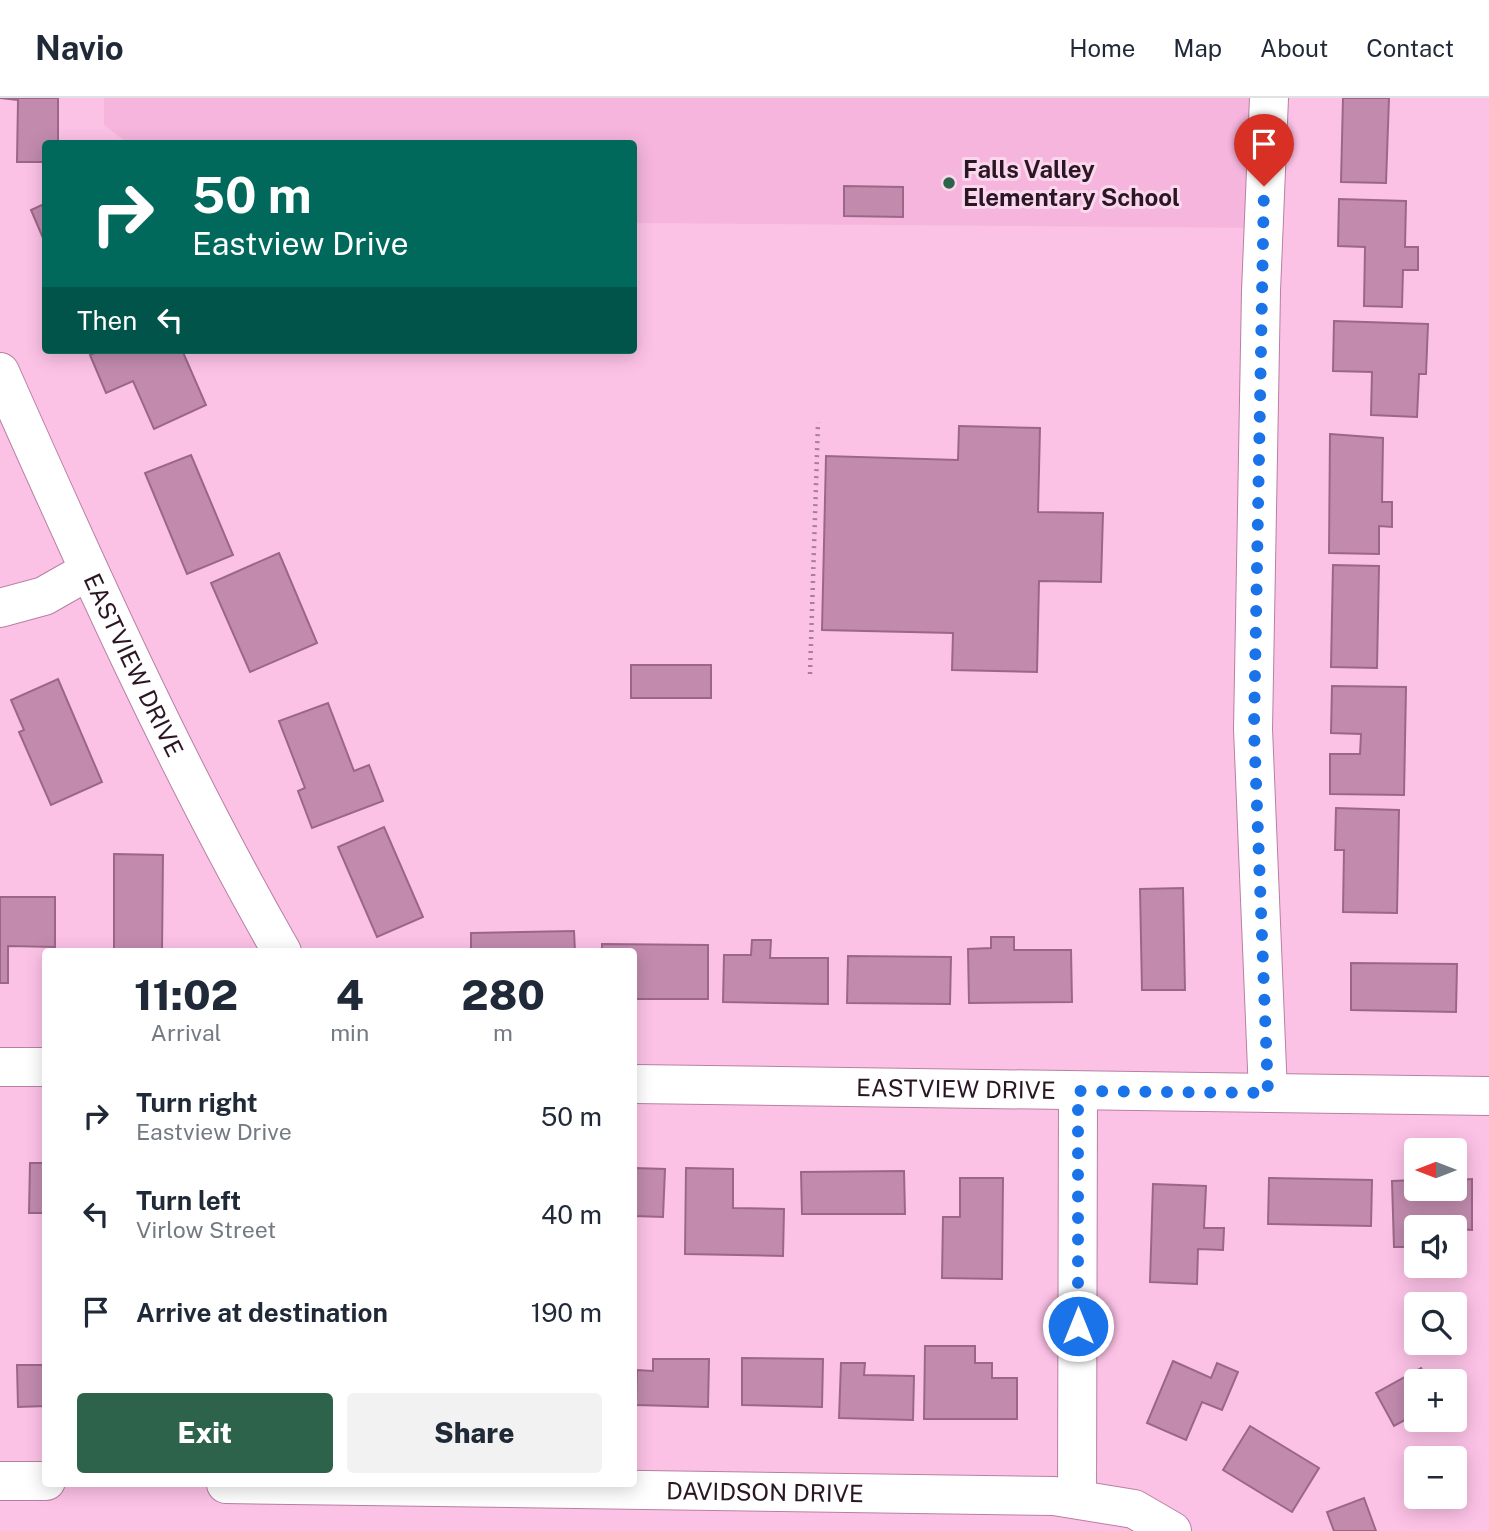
<!DOCTYPE html>
<html lang="en">
<head>
<meta charset="utf-8">
<style>
	body { margin:0; font-family:"Public Sans",sans-serif; background:#f2f2f3; color:#1f2937; height:100vh; display:flex; flex-direction:column; font-size:26px; white-space:nowrap }
	* { box-sizing:border-box; margin:0 }
	p { font-size:23px; color:#747a83 }
	.icon { flex:none; width:38px; height:38px; fill:none; stroke:currentColor; stroke-width:2; stroke-linecap:round; stroke-linejoin:round }
	.map { position:relative; flex:1; overflow:hidden }
	.sheet { position:absolute; left:42px; top:850px; width:595px; height:539px; display:flex; flex-direction:column; background:#fff; border-radius:7px; box-shadow:0 4px 18px #0003 }
	.sheet>* { flex:none }
	.top-card { position:absolute; left:42px; top:42px; width:595px; height:214px; border-radius:7px; box-shadow:0 4px 18px #0003; background:#00695c; color:#fff; overflow:hidden }
	.needle { width:46px; rotate:270deg }
	.controls { position:absolute; left:1404px; top:1040px; display:grid; gap:14px }
	.controls a { display:grid; place-items:center; width:63px; height:63px; border-radius:7px; background:#fff; box-shadow:0 4px 18px #0003; font-size:35px }
	.pin { position:absolute; display:grid; place-items:center; width:60px; height:60px; color:#fff; margin:-72px -30px; border-radius:50% 50% 50% 0; rotate:-45deg; box-shadow:0 0 7px #0007 }
	.pin .icon { rotate:45deg }
	.me { position:absolute; width:77px; margin:-38px; rotate:0deg; stroke-linejoin:round; filter:drop-shadow(0 0 5px #0008) }
	.turn { display:flex; align-items:center; gap:24px; height:147px; padding:0 35px; font-size:32px }
	.turn .icon { width:91px; height:91px; stroke-width:2.5 }
	.turn b { display:block; font-size:49px; line-height:60px }
	.then { display:flex; align-items:center; height:66px; padding:0 35px; background:#0003; gap:14px; font-size:26px }
	.eta { display:flex; justify-content:space-evenly; align-items:center; height:119px; text-align:center }
	.eta b { font-size:42px; font-weight:800; line-height:49px }
	.primary-button { display:flex; gap:14px; margin-top:auto; padding:14px 35px }
	.primary-button a { flex:1; height:80px; border-radius:7px; background:#2d634a; color:#fff; font-size:28px; font-weight:800; line-height:80px; text-align:center }
	.primary-button a+a { background:#f2f2f3; color:#1f2937 }
	ul { padding:0; list-style:none }
	li { display:flex; align-items:center; gap:21px; height:98px; padding:0 35px }
	li div { flex:1 }
	li b { display:block; font-size:26px }
	li em { font-style:normal }
	header { display:flex; align-items:center; gap:42px; box-sizing:border-box; height:98px; padding:0 35px; background:#fff; border-bottom:2px solid #e0e1e3 }
	header strong { font-size:33px }
	nav { display:flex; gap:38px; margin-inline-start:auto; font-size:24px }
	.map>svg:first-child { display:block }
	.built { fill:#f5b5dd }
	.building { fill:#c28bae; stroke:#9b6788; stroke-width:2 }
	.lines { fill:none; stroke-linecap:round; stroke-linejoin:round }
	.minor-casing { stroke:#b780a3; stroke-width:40 }
	.path { stroke:#a97e99; stroke-width:4.5; stroke-dasharray:2 5; stroke-linecap:butt }
	.minor { stroke:#fff; stroke-width:38 }
	.route { stroke:#1a73e8; stroke-width:12; stroke-dasharray:0 21.6 }
	.poi-dot { fill:#2d634a; stroke:#fbd7ed; stroke-width:2.5 }
	.labels { text-anchor:middle; dominant-baseline:central; stroke-width:6; stroke-linejoin:round; paint-order:stroke }
	.poi-label { font-size:24px; font-weight:bold; fill:#2b1724; stroke:#fbd7ed; text-anchor:start }
	.street-label { font-size:24px; fill:#2b1724; stroke:#fbd7ed }
</style>
</head>
<body>
<header>
<strong>Navio</strong>
<nav><a>Home</a><a>Map</a><a>About</a><a>Contact</a></nav>
</header>
<div class="map">
<svg width="1489" height="1433" viewBox="0 0 1489 1433">
	<rect width="100%" height="100%" fill="#fcc2e6"/>
	<!-- built -->
	<path class="built" d="M104,0h1165l-6,130 -629,-5v-79h-505l-25,-19z"/>
	<!-- building -->
	<g class="building">
		<path d="M0,0h58v46h-12v18h-29l1,-62z"/>
		<path d="M1343,0h46l-3,85 -45,-1z"/>
		<path d="M844,88l59,1v30l-59,-1z"/>
		<path d="M1339,101l67,2 -1,46h13v23h-15l-1,37 -38,-1 1,-59 -27,-1z"/>
		<path d="M46,105v42l-15,-35z"/>
		<path d="M1334,223l94,3 -2,50h-7l-2,43 -46,-2 1,-43 -39,-1z"/>
		<path d="M102,252h80l24,55 -52,24 -21,-48 -27,12 -16,-38z"/>
		<path d="M959,328l81,2 -2,84 65,1 -2,69 -62,-1 -2,91 -85,-2 1,-37 -131,-3 4,-174 132,4z"/>
		<path d="M1330,336l53,4 -1,64h10v25l-13,-1v28l-50,-1z"/>
		<path d="M191,357l42,100 -46,19 -42,-101z"/>
		<path d="M279,455l38,90 -67,29 -39,-89z"/>
		<path d="M1333,467l46,1 -2,102 -46,-1z"/>
		<rect x="631" y="567" width="80" height="33"/>
		<path d="M58,581l44,103 -51,23 -32,-73 5,-2 -13,-30z"/>
		<path d="M1332,588l74,1 -2,108 -74,-1v-40h30l1,-20 -30,-1z"/>
		<path d="M328,605l26,68 15,-6 14,36 -71,27 -14,-37 7,-3 -26,-67z"/>
		<path d="M1336,710l63,2 -2,103 -54,-1 1,-62h-9z"/>
		<path d="M384,729l39,90 -46,20 -39,-90z"/>
		<path d="M114,756l49,1 -1,97h-48z"/>
		<path d="M1183,790l2,102h-43l-2,-101z"/>
		<path d="M0,799h55v50l-47,-1v37h-8z"/>
		<path d="M574,833l1,21h-104v-19z"/>
		<path d="M991,839h23v13h57l1,52 -103,1 -1,-54 23,-1z"/>
		<path d="M752,842h19l-1,18h58v46l-105,-2 1,-47h27z"/>
		<path d="M602,846l106,1v54h-74v-47h-32z"/>
		<path d="M848,858l103,1 -1,47 -103,-1z"/>
		<path d="M1351,865l106,1 -1,48 -105,-2z"/>
		<path d="M30,1065h16v50h-17z"/>
		<path d="M634,1070l31,1 -2,48 -29,-1z"/>
		<path d="M686,1070l47,1v39l51,1 -1,47 -98,-2z"/>
		<path d="M904,1073l1,43h-103l-1,-42z"/>
		<path d="M960,1080h43l-1,101 -60,-1 1,-61h17z"/>
		<path d="M1269,1080l103,2 -1,46 -103,-2z"/>
		<path d="M1472,1081v51l-56,-3v20h-22l-2,-66 24,-1v8h38v-8z"/>
		<path d="M1153,1086l53,2 -2,42h20l-1,22 -25,-1 -1,35 -47,-2z"/>
		<path d="M925,1248h50v17h17v15h25v41h-93z"/>
		<path d="M742,1260l81,1 -1,48 -80,-2z"/>
		<path d="M653,1261h56l-1,48 -72,-2 1,-35 16,1z"/>
		<path d="M1173,1263l38,17 6,-15 21,9 -16,38 -20,-8 -16,38 -39,-17z"/>
		<path d="M841,1265h24l-1,12 50,1 -1,44 -74,-2z"/>
		<path d="M17,1267h29v41l-28,1z"/>
		<path d="M1421,1270l7,13h-12v33l-22,12 -18,-33z"/>
		<path d="M1250,1328l69,42 -27,44 -69,-42z"/>
		<path d="M1364,1400l12,33h-42l-7,-19z"/>
	</g>
	<g class="lines">
		<!-- minor casing -->
		<g class="minor-casing">
			<g id="minor">
				<path id="s1" d="M0,274c87,196 175,393 282,580"/>
				<path d="M0,510l44,-12 44,-25"/>
				<path d="M0,969h46"/>
				<path id="s2" d="M634,986l855,12"/>
				<path d="M1268,995l-15,-364 8,-438 8,-193"/>
				<path d="M0,1383h46"/>
				<path id="s3" d="M226,1386l828,12 80,13 38,22"/>
				<path d="M1077,1401l1,-407"/>
			</g>
		</g>
		<!-- path -->
		<path class="path" d="M810,576l8,-252"/>
		<!-- minor -->
		<use href="#minor" class="minor"/>
	</g>
	<g class="lines">
		<!-- route -->
		<path class="route" d="M1078,1228v-235l190,2 -14,-364 10,-543"/>
	</g>
	<!-- markers -->
	<circle class="poi-dot" cx="949" cy="85" r="7"/>
	<g class="labels">
		<!-- poi labels -->
		<g class="poi-label">
			<text x="963" y="71">Falls Valley<tspan x="963" dy="28">Elementary School</tspan></text>
		</g>
		<!-- street labels -->
		<g class="street-label">
			<text stroke="none"><textPath href="#s1" startOffset="322">EASTVIEW DRIVE</textPath></text>
			<text stroke="none"><textPath href="#s2" startOffset="322">EASTVIEW DRIVE</textPath></text>
			<text stroke="none"><textPath href="#s3" startOffset="539">DAVIDSON DRIVE</textPath></text>
		</g>
	</g>
</svg>
<div class="controls">
<a><svg class="needle" viewBox="-14 -14 28 28"><path d="M0-13l5 13h-10z" fill="#e53935"/><path d="M0 13l5-13h-10z" fill="#747a83"/></svg></a>
<a><svg class="icon" aria-label="sound" viewBox="0 0 24 24"><path d="M4 9h4l5-4v14l-5-4H4zM17 9q2 3 0 6"/></svg></a>
<a><svg class="icon" aria-label="search" viewBox="0 0 24 24"><circle cx="10" cy="10" r="6"/><path d="M15 15l6 6"/></svg></a>
<a>+</a>
<a>−</a>
</div>
<div class="pin" style="left:1264px;top:88px;background:#d93025"><svg class="icon" aria-label="arrive" viewBox="0 0 24 24"><path d="M6 21V4h12l-3 4 3 4H6"/></svg></div>
<svg class="me" style="left:1078px;top:1228px" viewBox="-20 -20 40 40"><circle r="17" fill="#1a73e8" stroke="#fff" stroke-width="3"/><path d="M0-11L8 9 0 5-8 9z" fill="#fff"/></svg>
<div class="top-card">
<div class="turn"><svg class="icon" aria-label="right" viewBox="0 0 24 24"><path d="M7 20v-9h11M14 6l5 5-5 5"/></svg><div><b>50 m</b>Eastview Drive</div></div>
<div class="then">Then<svg class="icon" aria-label="left" viewBox="0 0 24 24"><path d="M17 20v-9H6M10 6l-5 5 5 5"/></svg></div>
</div>
<section class="sheet">
<div class="eta">
<div><b>11:02</b><p>Arrival</p></div>
<div><b>4</b><p>min</p></div>
<div><b>280</b><p>m</p></div>
</div>
<ul>
<li><svg class="icon" aria-label="right" viewBox="0 0 24 24"><path d="M7 20v-9h11M14 6l5 5-5 5"/></svg><div><b>Turn right</b><p>Eastview Drive</p></div><em>50 m</em></li>
<li><svg class="icon" aria-label="left" viewBox="0 0 24 24"><path d="M17 20v-9H6M10 6l-5 5 5 5"/></svg><div><b>Turn left</b><p>Virlow Street</p></div><em>40 m</em></li>
<li><svg class="icon" aria-label="arrive" viewBox="0 0 24 24"><path d="M6 21V4h12l-3 4 3 4H6"/></svg><div><b>Arrive at destination</b></div><em>190 m</em></li>
</ul>
<div class="primary-button"><a>Exit</a><a>Share</a></div>
</section>
</div>
</body>
</html>
